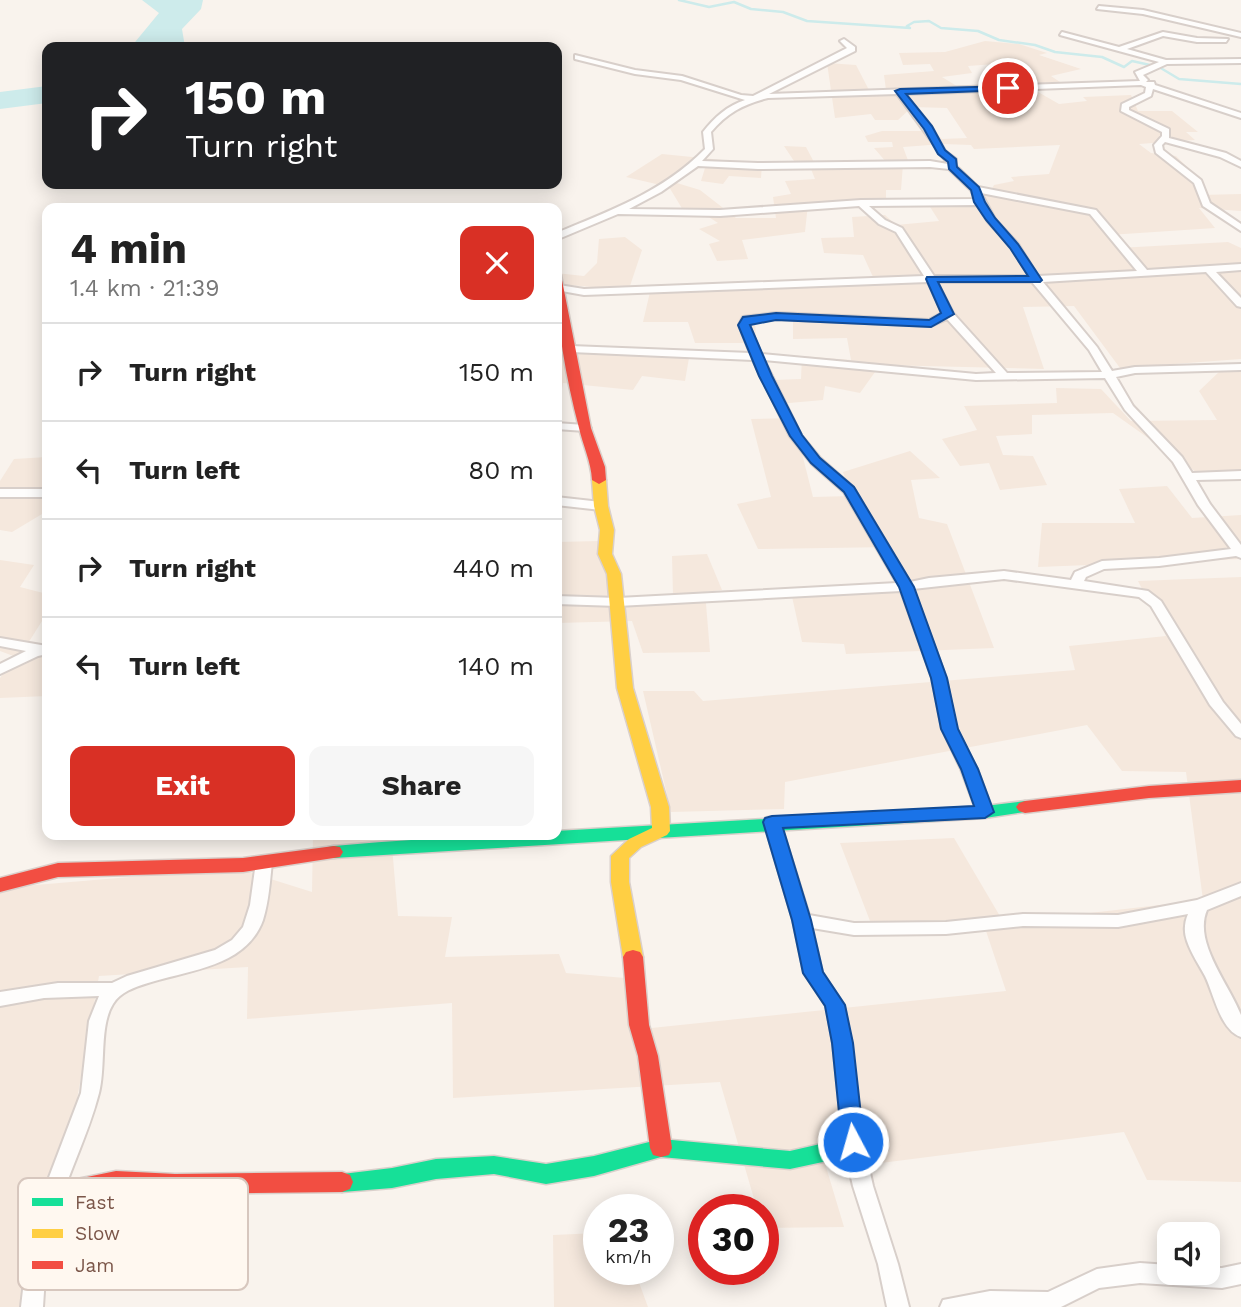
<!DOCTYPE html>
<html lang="en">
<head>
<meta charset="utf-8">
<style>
	body { margin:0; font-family:"Work Sans",sans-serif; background:#f6f6f6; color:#222; height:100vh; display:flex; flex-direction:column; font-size:26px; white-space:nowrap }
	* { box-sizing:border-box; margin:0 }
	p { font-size:23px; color:#767676 }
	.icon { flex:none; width:38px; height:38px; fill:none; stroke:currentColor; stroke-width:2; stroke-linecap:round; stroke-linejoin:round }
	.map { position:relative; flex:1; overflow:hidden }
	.drawer { position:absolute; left:42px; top:203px; width:520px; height:637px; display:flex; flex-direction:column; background:#fff; border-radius:14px; box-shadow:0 4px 18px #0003 }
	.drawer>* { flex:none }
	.guide { position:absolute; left:42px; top:42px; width:520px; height:147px; border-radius:14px; box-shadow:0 4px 18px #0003; background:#202124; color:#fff; overflow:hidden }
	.buttons { position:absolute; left:1157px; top:1222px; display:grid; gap:14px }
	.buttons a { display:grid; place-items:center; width:63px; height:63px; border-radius:14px; background:#fff; box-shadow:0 4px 18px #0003; font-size:35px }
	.speed { position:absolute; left:583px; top:1194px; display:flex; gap:14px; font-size:35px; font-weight:700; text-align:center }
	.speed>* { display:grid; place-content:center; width:91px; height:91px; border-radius:50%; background:#fff; box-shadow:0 4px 18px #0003; line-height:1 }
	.speed small { font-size:18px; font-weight:400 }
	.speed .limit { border:10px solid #d22; background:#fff; color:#111 }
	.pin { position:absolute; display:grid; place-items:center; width:60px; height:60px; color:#fff; margin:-30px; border:4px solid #fff; border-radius:50%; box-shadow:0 2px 7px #0007 }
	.me { position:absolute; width:77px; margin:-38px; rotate:354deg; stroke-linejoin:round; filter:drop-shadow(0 0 5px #0008) }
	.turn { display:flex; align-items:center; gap:24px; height:147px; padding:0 28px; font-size:32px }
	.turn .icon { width:91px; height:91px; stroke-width:2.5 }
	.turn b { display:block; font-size:49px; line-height:60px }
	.round { display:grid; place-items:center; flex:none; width:74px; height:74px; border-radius:14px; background:#f6f6f6 }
	.head { display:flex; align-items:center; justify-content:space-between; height:119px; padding:0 28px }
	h1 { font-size:42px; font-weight:700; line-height:52px }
	.action { display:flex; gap:14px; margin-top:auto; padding:14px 28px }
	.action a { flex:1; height:80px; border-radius:14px; background:#d93025; color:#fff; font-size:28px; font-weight:700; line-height:80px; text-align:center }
	.action a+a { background:#f6f6f6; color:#222 }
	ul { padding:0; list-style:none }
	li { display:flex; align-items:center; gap:21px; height:98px; padding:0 28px; border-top:2px solid #e0e0e0 }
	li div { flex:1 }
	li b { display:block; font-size:26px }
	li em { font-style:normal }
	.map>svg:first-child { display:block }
	.residential { fill:#f5e8dd }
	.water { fill:#cdebeb }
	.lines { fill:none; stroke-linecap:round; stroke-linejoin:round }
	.stream { stroke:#cdebeb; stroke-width:2.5 }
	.street-casing { stroke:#d8cfca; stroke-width:4 }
	.fast-casing { stroke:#dad0cb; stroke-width:3 }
	.slow-casing { stroke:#dad0cb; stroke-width:3 }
	.jam-casing { stroke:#dad0cb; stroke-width:3 }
	.street { fill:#fefdfc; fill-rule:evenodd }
	.fast { fill:#16e098; fill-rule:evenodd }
	.slow { fill:#ffcf43; fill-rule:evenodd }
	.jam { fill:#f24e42; fill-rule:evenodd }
	.route { fill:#1a73e8; stroke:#114b97; stroke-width:2 }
	.key { fill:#fff8f0; stroke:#d7c7be; stroke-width:2 }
	.key-label { font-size:19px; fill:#7b5649 }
</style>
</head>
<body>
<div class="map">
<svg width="1241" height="1307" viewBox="0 0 1241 1307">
	<rect width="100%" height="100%" fill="#f9f3ed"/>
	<!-- residential -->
	<g class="residential">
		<path d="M985,41l34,3 28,9 -8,2 42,14 -30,7 9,6 -31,2 -34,-20 -27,2 4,7 -30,4 18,11h71l28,16 28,-3 -4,-4 48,-2 7,16h34l26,21h-12l9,8 -56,4 12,9 25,3 21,21 4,18 40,-1v17l-42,-3 16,20 -106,7 9,13 110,-6 13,6v111l-121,9 -46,-62 -51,1 21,62 -164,-4 -20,28 -35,-7 -2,14 -45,4 -4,-24 27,-1 1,-23 49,4 -4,-22 -54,1v-21l-38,-1 1,26h-61l-7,-21h-45l7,-30 -93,-8 -1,-11 28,3 13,-13 2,-24 26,-2 17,13 -12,36 144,-6 226,4 -2,-5 -125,-2 -10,-22 -39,-2 -3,-15 33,-1 -2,-20 33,-2 11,10 43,-4 -14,-22 63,-3 6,-11 20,-4 -3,-4 38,-3 11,-29 -86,4 -3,-4 -28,-1 -40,3 6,16 -6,1 -2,26h-15v8l-78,6 -3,28 -63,8 6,19 -31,2 -8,-17 11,-3 -21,-12 19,-6 -20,-13h-15l-14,-23 -43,-10 36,-23 100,10 -1,14 -32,-2 -6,8 -22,-3 4,-13 -20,-2 -18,14 33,10 36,28h40l-3,-21 18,-3 -6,-13 30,-2 -4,-10 -15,-5 -12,-18 22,1 9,17 72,-1 -13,-15 19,-1 -1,-5h-24l-3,-6 17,-5h52l8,8 25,-1 -20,-30 -35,-1 -14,13h-23l-4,-6 -36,4 -8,-55 29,2 13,25h17l-2,-15 50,-4 -4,-7 -27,1 -4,-12 46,-1z"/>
		<path d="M557,343l132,15 -4,23 -43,-5 -9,14 -70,-7 -2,12h-4z"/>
		<path d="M1220,371l21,1v99l-45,1 -83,-59 -81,2v19l-36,2 7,19 30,1 14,29 -47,5 -11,-27 -29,3 -18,-27 35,-9 -13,-24 93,-3 -1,-15 45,1 30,32 86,-1 -18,-29z"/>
		<path d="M793,418l20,79 38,-1 -8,-24 67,-21 30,27 -29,2 8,38 28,6 47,124 -148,6 -2,-10 -42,-2 -11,-50 112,-4 -12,-41 -133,2 -21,-45 34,-7 -20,-78z"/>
		<path d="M47,457v38l-5,19 -30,18 -12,-2v-49l14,-22z"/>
		<path d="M1167,486l25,32 49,-3v44l-203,8 4,-44h93l-16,-34z"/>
		<path d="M600,541l12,55h61l-1,-40 35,-2 15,36 -17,2 5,60 -67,1 -11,-32 -75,2 -1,-81z"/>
		<path d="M0,560l34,5 -14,22 27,7v19l-22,35 22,1v47l-47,2v-20l16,-21 -16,-6z"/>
		<path d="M1241,577v605l-94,-2 -23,-48 -243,31 -1,-24 -59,11 23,77 -81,1v-19h-6l-37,-127 -267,16 -1,-95 -205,16 1,-52 -149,9 -59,331h-40v-419l236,-20 76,24 1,-57h78l7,81 54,1 -7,40 114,-3 7,19 59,5 17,51 364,-38 -21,-63 -110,6 -35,-91 114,-5 50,85 199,-23 -17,-128 -64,-1 -35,-46 -302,57 -1,27 -113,3 -28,-121h51l9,10 372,-31 -6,-24 97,-10 -28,-55z"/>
		<path d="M598,1233v36h36l14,38h-94l-1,-72z"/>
	</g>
	<!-- water -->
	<g class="water">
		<path d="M142,0h61l-2,9 -19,20 3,18h-54l28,-34z"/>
		<path d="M47,86v17l-47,6v-17z"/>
	</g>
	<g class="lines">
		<!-- stream -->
		<path class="stream" d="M679,0l30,7 25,-5 17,7 32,3 24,9 103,7 -3,-2 7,-4 15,-1 12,7 37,3 21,9 36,5 20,7 47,5 22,10 8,-6 27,6 20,12 62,5"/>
		<!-- street casing -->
		<g class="street-casing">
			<g id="street">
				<path d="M1099,6l44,4 98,23v4l-98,-23 -46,-5z"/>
				<path d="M1062,32l57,15 44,-15 34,6 31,1 -2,3h-29l-34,-6 -36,13 39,11 75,-1v4l-74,1 -24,11 5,5 -2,2h8l1,3 86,28v5l-88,-29 -2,7 -22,11v3l40,19v9l57,15 15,8v6l-21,-10 -55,-15 -3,3 1,5 38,30 9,23 31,21v7l-38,-25 -9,-23 -38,-30 -2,-8 8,-9v-4l-41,-21 1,-7 23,-11 1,-6 -5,-2 -236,9 26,32 14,25 11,8v7l22,21 118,23 51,60 94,-6v6l-25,2 25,26v9l-4,-1 -31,-34 -163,10 54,65 15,24 23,-4 106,-3v6l-106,3 -19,4 17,29 49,51 10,16 49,-2v8l-45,1 14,24 31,41v13l-5,-2 -77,10 -55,3 -18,8 -2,4 64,10 13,10 62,101 18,22v14l-5,-2 -26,-31 -59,-99 -12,-9 -135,-18 -91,10 33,89 10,51 21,40 16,43 -2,4h-12l-2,-4 -16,-43 -19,-40 -10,-51 -31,-87 -283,15 -62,-2v-8l62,2 279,-15 -53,-91 -32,-28 -22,-28 -37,-76 -182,-8 -5,-3 5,-3 179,7 -11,-28 4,-8 33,-4 153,7 13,-7 -14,-31 -344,13 -28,-5v-4l3,-1 25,4 340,-13 -28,-44 -17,-8 -20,-18 -139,10 -102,-2 -62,26v-7c54,-22 108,-42 149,-84l-2,-17c12,-15 24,-26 42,-32l-64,-20 -46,-6 -60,-15v-4l60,15 47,6 59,19 12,1 94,-48 -7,-7 4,-2 11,8v4l-86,43 371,-13 -5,-9 24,-10 -99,-27zM897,94l51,70 -18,-3 -172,2 -56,-2 11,-12 -2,-17c16,-19 33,-28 57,-34zM698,166l60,3 172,-2 19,2 22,21 4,9 -114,1 -141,10 -91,-1 32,-17zM981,193l109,21 47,57 -99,5 -20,-32 -23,-25zM977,205l11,17 23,25 18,29h-95l-32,-48 -17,-8 -16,-14zM937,282h95l57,68 13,22 -95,1 -54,-60zM776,319l155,7 16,-7 49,54 -20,1 -215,-20 -12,-29 2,-3zM764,360l212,20 129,-2 20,32 48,52 25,43 33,44 -72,9 -57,3 -27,11 -4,8 -67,-9 -75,7 -19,4 -57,-95 -33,-29 -19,-23z"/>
				<path d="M556,423l29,2 6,3 -6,3 -29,-2z"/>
				<rect x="0" y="489" width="47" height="8"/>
				<path d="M556,497l45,5 6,4 -6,4 -45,-5z"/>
				<path d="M0,638l47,8v8l-9,2 -38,18v-10l26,-13 -26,-5z"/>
				<path d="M772,817l6,1 2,4 29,93 45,8 92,-1 77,-8 95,1 79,-15 44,-17v13l-34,14c-14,32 22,74 34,105 0,6 0,16 0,22 -21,-7 -27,-43 -36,-61 -6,-11 -14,-23 -18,-35 -3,-8 -3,-18 1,-27l-70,13 -95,-1 -77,8 -92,1 -42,-7 10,44 22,33 7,38 12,99 10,44 25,78 11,43h-22l-9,-43 -25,-78 -10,-44 -10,-99 -7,-37 -22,-33 -11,-53 -29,-98 2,-4z"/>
				<path d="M264,856l6,2 2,4c-2,19 -3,39 -9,58 -17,47 -74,50 -115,63 -13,4 -28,9 -35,21 -14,22 -7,63 -14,89 -11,43 -32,82 -44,125 -9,29 -10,59 -12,89h-22l8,-69 11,-37 41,-108 8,-72 10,-25 -55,2 -44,8v-14l58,-9h54l15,-7 88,-26 17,-10 11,-13 7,-22 6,-43 2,-4z"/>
				<path d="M1140,1263l29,2v7h39v-4h14l19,-4v20l-19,4 -82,-5 -41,5 -38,19h-121l3,-7 47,-9 58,1 49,-23z"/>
			</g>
		</g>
		<!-- fast casing -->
		<g class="fast-casing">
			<g id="fast">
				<path d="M1025,801l6,2 3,4 -3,4 -46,7 -651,40 -6,-1 -3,-5 3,-5 6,-1c74,-7 148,-11 222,-11v-4l429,-25z"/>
				<path d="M853,1133l8,2 3,7 -3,7 -29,11 -42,9 -129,-12 -67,19 -48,8 -52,-10 -58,5 -44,9 -50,4 -8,-3 -3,-7 3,-7 58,-7 44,-9 58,-3 52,8 48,-8 67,-17 129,12 39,-9z"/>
			</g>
		</g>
		<!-- slow casing -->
		<g class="slow-casing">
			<path id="slow" d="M599,476l7,4 2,26 6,24 -2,24 9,20 12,114 36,119 1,24 -3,4 -26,12 -12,11v24l14,75 -3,5 -7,2 -7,-2 -3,-5 -12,-75v-26l18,-17 23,-11 -1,-21 -34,-119 -10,-114 -9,-20 2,-24 -6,-24 -2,-26z"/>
		</g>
		<!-- jam casing -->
		<g class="jam-casing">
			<g id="jam">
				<path d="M556,272l5,3 30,153 14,39 1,13 -7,4 -7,-4c-1,-19 -9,-34 -13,-52 -13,-50 -23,-105 -23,-156z"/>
				<path d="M1241,780v12l-92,6 -124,15 -6,-2 -3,-4 3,-4 6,-2 124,-15z"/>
				<path d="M334,846l6,1 3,5 -3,5 -97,15 -185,5 -58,15v-14l58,-15 185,-5z"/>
				<path d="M633,950l7,2 3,5 6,68 9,31 14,92 -3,7 -8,2 -8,-2 -3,-7 -12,-92 -9,-31 -6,-68 3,-5z"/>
				<path d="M116,1171l59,3 167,-2 8,3 3,7 -3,7 -8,3 -167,2 -59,-3 -63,13 -8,-3 -3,-7 3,-7 8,-3z"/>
			</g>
		</g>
		<!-- street -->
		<use href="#street" class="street"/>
		<!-- fast -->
		<use href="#fast" class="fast"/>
		<!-- slow -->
		<use href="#slow" class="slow"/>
		<!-- jam -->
		<use href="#jam" class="jam"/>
	</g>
	<!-- route -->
	<path class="route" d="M1011,86l-3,4 -102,4 26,32 13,24 11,9 1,8 22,20 6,15 10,16 23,26 24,36 -2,2h-102l16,32 -23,13 -155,-7 -26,5 22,51 30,59 18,23 34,29 60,100 33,91 11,51 20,40 16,43 -9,6 -202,10 28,92 12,52 22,33 8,38 11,99 -3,7 -8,3 -8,-3 -3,-7 -10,-99 -7,-37 -22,-33 -11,-53 -29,-98 2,-4 7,-2 202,-10 -13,-37 -20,-40 -10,-51 -32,-91 -55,-95 -33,-29 -21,-27 -31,-60 -21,-51 5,-8 33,-4 153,7 12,-7 -15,-34 1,-2 101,-1 -18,-28 -24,-28 -12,-18 -3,-12 -22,-21 -1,-7 -10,-8 -14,-25 -29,-38 5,-2z"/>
	<!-- legend -->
	<rect x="18" y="1178" width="230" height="112" rx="10" class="key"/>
	<rect x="32" y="1198" width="31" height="8" fill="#16e098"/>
	<rect x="32" y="1229" width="31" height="9" fill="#ffcf43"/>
	<rect x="32" y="1261" width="31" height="8" fill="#f24e42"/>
	<g class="key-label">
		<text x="75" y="1209">Fast</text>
		<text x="75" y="1240">Slow</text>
		<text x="75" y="1272">Jam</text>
	</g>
</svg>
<div class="buttons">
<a><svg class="icon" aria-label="sound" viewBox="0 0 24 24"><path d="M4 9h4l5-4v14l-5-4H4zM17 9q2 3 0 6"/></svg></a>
</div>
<div class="speed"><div>23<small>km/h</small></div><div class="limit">30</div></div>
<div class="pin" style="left:1008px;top:88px;background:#d93025"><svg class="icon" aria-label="arrive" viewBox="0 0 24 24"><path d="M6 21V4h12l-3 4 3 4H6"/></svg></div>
<svg class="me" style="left:853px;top:1142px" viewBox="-20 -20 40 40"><circle r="17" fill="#1a73e8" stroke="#fff" stroke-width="3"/><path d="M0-11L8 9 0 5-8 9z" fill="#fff"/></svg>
<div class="guide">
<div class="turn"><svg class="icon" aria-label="right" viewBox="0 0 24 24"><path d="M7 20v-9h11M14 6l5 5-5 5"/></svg><div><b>150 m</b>Turn right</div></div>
</div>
<section class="drawer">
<div class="head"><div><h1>4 min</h1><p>1.4 km · 21:39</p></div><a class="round" style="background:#d93025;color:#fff"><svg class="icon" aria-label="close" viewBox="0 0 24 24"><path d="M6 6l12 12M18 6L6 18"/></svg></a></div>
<ul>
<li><svg class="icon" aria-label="right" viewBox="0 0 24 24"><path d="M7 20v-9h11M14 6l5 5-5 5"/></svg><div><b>Turn right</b></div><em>150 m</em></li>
<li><svg class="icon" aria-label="left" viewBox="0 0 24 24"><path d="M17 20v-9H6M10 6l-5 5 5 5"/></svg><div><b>Turn left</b></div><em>80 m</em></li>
<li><svg class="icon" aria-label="right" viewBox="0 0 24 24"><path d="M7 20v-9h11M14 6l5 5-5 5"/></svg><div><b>Turn right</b></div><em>440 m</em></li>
<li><svg class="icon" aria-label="left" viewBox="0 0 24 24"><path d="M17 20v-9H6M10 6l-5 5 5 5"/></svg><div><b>Turn left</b></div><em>140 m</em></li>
</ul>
<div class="action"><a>Exit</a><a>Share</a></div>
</section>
</div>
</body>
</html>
